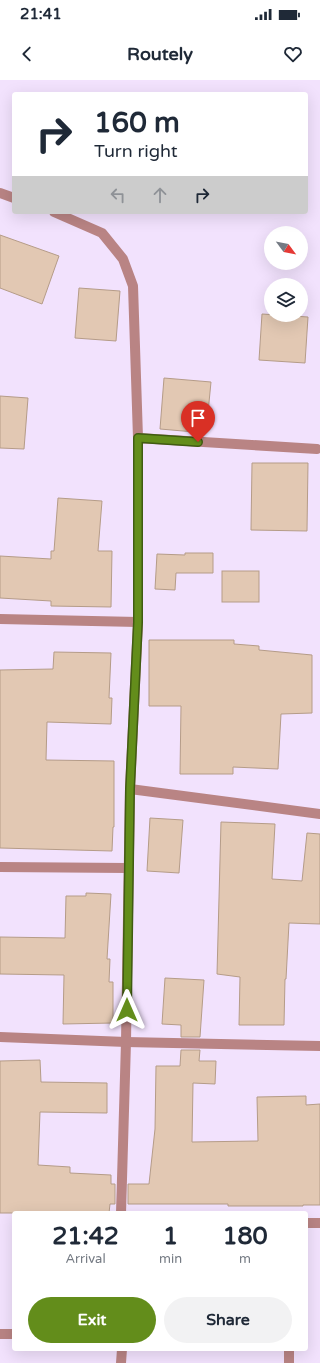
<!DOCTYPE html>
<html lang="en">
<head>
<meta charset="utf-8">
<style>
	body { margin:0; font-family:"Varela Round",sans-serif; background:#f2f2f3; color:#1f2937; height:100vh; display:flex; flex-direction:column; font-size:15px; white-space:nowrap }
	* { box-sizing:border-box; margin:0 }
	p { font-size:13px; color:#747a83 }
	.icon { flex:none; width:22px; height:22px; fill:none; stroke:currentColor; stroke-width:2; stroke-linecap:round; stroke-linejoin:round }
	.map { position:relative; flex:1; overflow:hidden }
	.panel { position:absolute; left:12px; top:1131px; width:296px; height:140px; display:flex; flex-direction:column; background:#fff; border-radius:4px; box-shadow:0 4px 16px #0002 }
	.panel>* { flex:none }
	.guide { position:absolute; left:12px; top:12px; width:296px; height:122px; border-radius:4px; box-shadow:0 4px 16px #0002; background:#fff; color:#1f2937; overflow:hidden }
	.needle { width:26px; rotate:122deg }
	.fabs { position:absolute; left:264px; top:146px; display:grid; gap:8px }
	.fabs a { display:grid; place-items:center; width:44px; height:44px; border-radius:50%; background:#fff; box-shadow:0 4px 16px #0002; font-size:20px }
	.pin { position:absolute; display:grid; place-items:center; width:34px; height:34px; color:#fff; margin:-41px -17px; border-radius:50% 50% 50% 0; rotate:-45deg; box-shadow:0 0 4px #0007 }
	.pin .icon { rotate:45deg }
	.me { position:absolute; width:44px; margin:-22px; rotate:0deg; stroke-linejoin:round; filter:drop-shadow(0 0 3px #0008) }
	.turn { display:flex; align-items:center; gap:14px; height:84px; padding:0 16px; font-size:18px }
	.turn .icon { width:52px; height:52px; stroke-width:2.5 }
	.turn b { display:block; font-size:28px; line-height:34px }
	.lanes { display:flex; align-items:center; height:38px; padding:0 16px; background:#0003; justify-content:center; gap:20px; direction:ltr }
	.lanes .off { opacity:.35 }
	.eta { display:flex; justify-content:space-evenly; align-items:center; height:68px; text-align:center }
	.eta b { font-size:24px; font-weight:700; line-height:28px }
	.cta { display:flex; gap:8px; margin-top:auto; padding:8px 16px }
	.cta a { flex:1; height:46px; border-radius:24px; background:#638d1b; color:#fff; font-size:16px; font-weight:700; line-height:46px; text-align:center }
	.cta a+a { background:#f2f2f3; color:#1f2937 }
	.status { display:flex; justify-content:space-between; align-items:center; height:28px; padding:0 20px; background:#fff; direction:ltr }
	.status svg { height:11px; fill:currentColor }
	header { display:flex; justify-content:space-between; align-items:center; height:52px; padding:0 16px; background:#fff; font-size:18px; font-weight:700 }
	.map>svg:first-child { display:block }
	.building { fill:#e2c8b3; stroke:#b59c88 }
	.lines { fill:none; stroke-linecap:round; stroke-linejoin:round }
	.street { stroke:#b98484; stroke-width:10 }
	.route-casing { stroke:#405c12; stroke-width:10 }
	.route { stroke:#638d1b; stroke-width:7 }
</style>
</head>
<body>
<div class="status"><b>21:41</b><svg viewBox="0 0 49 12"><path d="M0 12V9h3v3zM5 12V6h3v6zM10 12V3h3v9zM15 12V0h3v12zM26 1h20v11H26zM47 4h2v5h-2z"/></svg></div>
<header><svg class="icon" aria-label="back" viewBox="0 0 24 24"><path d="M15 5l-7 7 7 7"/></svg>Routely<svg class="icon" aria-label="heart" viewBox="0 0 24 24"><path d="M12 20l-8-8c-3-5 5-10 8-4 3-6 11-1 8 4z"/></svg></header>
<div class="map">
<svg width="320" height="1283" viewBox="0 0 320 1283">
	<rect width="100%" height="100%" fill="#f2e2fd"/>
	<!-- building -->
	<g class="building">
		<path d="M0,155l59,21 -17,48 -42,-16z"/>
		<path d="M79,208l41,3 -4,50 -41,-3z"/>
		<path d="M262,234l46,3 -3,46 -46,-3z"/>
		<path d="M164,298l47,4 -5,51 -46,-4z"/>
		<path d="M0,316l28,2 -4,51 -24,-1z"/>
		<path d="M252,383h56l-1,68 -56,-1z"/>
		<path d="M58,418l44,3 -4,50h14l-1,56 -60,-1v-5l-51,-3v-42l51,3v-8h3z"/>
		<path d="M185,473h28v20h-37l-1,17 -20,-1 2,-35 28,1z"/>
		<rect x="222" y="491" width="37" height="31"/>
		<path d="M149,560h85v4l25,2v4l53,5v58l-31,1 -3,55 -45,-2v7h-53l1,-68h-32z"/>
		<path d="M54,572l57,1 -2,45h3l-1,26 -64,-2 -1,38 68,1v66h-1l-1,24 -112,-3v-178l53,-1z"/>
		<path d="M150,738l33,2 -4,53 -32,-2z"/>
		<path d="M221,742l54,2 -3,55 30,2 5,-48 13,1v90l-31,-1 -3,56h-1l-1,46h-45l1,-48 -23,-3z"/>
		<path d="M86,813l25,1 -4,65h3l-1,23h4v41l-50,1 1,-49 -64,-1v-37l65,1 1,-42h20z"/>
		<path d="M165,898l39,2 -4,57h-19v-12l-19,-1z"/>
		<path d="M181,970h19l-1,11h17l-1,23 -22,-1 -1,59 66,-1 -1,-44 49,-1v9l14,-1v101h-17v1h-75v-2h-100v-20h21l6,-55 1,-63h24z"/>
		<path d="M40,980l1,22 66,1v30l-67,-1 -2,53 32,2v6l41,2v9h4v20h-5l-1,9h-109v-152z"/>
	</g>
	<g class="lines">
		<!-- street -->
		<g class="street">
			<path d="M0,113l14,5"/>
			<path d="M54,132l48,21 21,26 10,27 5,152v184l-8,167 -4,253 -5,171"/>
			<path d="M138,358l179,11"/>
			<path d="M0,539l138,3"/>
			<path d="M130,709l190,25"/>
			<path d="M0,787l128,1"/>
			<path d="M0,957l126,5 194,4"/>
			<path d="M306,1143h14"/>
			<path d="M0,1254h14"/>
			<path d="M121,1283l1,-14"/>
			<path d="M289,1283v-14"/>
		</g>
	</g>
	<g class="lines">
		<!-- route casing -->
		<g class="route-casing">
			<path id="route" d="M127,930l3,-221 8,-167v-184l60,4"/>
		</g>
		<!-- route -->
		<use href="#route" class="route"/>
	</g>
</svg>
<div class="fabs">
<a><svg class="needle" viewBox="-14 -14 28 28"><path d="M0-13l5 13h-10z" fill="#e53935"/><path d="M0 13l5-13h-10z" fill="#747a83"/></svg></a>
<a><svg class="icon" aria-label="layers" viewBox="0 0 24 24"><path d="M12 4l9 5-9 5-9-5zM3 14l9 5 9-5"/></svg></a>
</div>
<div class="pin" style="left:198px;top:362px;background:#d93025"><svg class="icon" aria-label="arrive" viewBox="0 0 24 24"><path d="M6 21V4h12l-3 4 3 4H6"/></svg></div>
<svg class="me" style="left:127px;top:930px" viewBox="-20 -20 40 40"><path d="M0-17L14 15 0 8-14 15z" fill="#638d1b" stroke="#fff" stroke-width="4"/></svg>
<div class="guide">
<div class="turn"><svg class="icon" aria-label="right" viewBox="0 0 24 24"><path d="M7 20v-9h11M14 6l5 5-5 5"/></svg><div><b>160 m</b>Turn right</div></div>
<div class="lanes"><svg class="icon off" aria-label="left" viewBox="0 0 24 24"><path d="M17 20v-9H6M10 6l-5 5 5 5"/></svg><svg class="icon off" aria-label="ahead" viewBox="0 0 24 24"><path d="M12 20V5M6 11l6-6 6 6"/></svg><svg class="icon" aria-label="right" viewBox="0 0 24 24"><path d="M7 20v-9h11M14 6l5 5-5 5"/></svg></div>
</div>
<section class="panel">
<div class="eta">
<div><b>21:42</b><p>Arrival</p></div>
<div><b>1</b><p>min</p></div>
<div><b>180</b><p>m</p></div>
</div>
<div class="cta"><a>Exit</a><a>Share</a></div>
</section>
</div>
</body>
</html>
